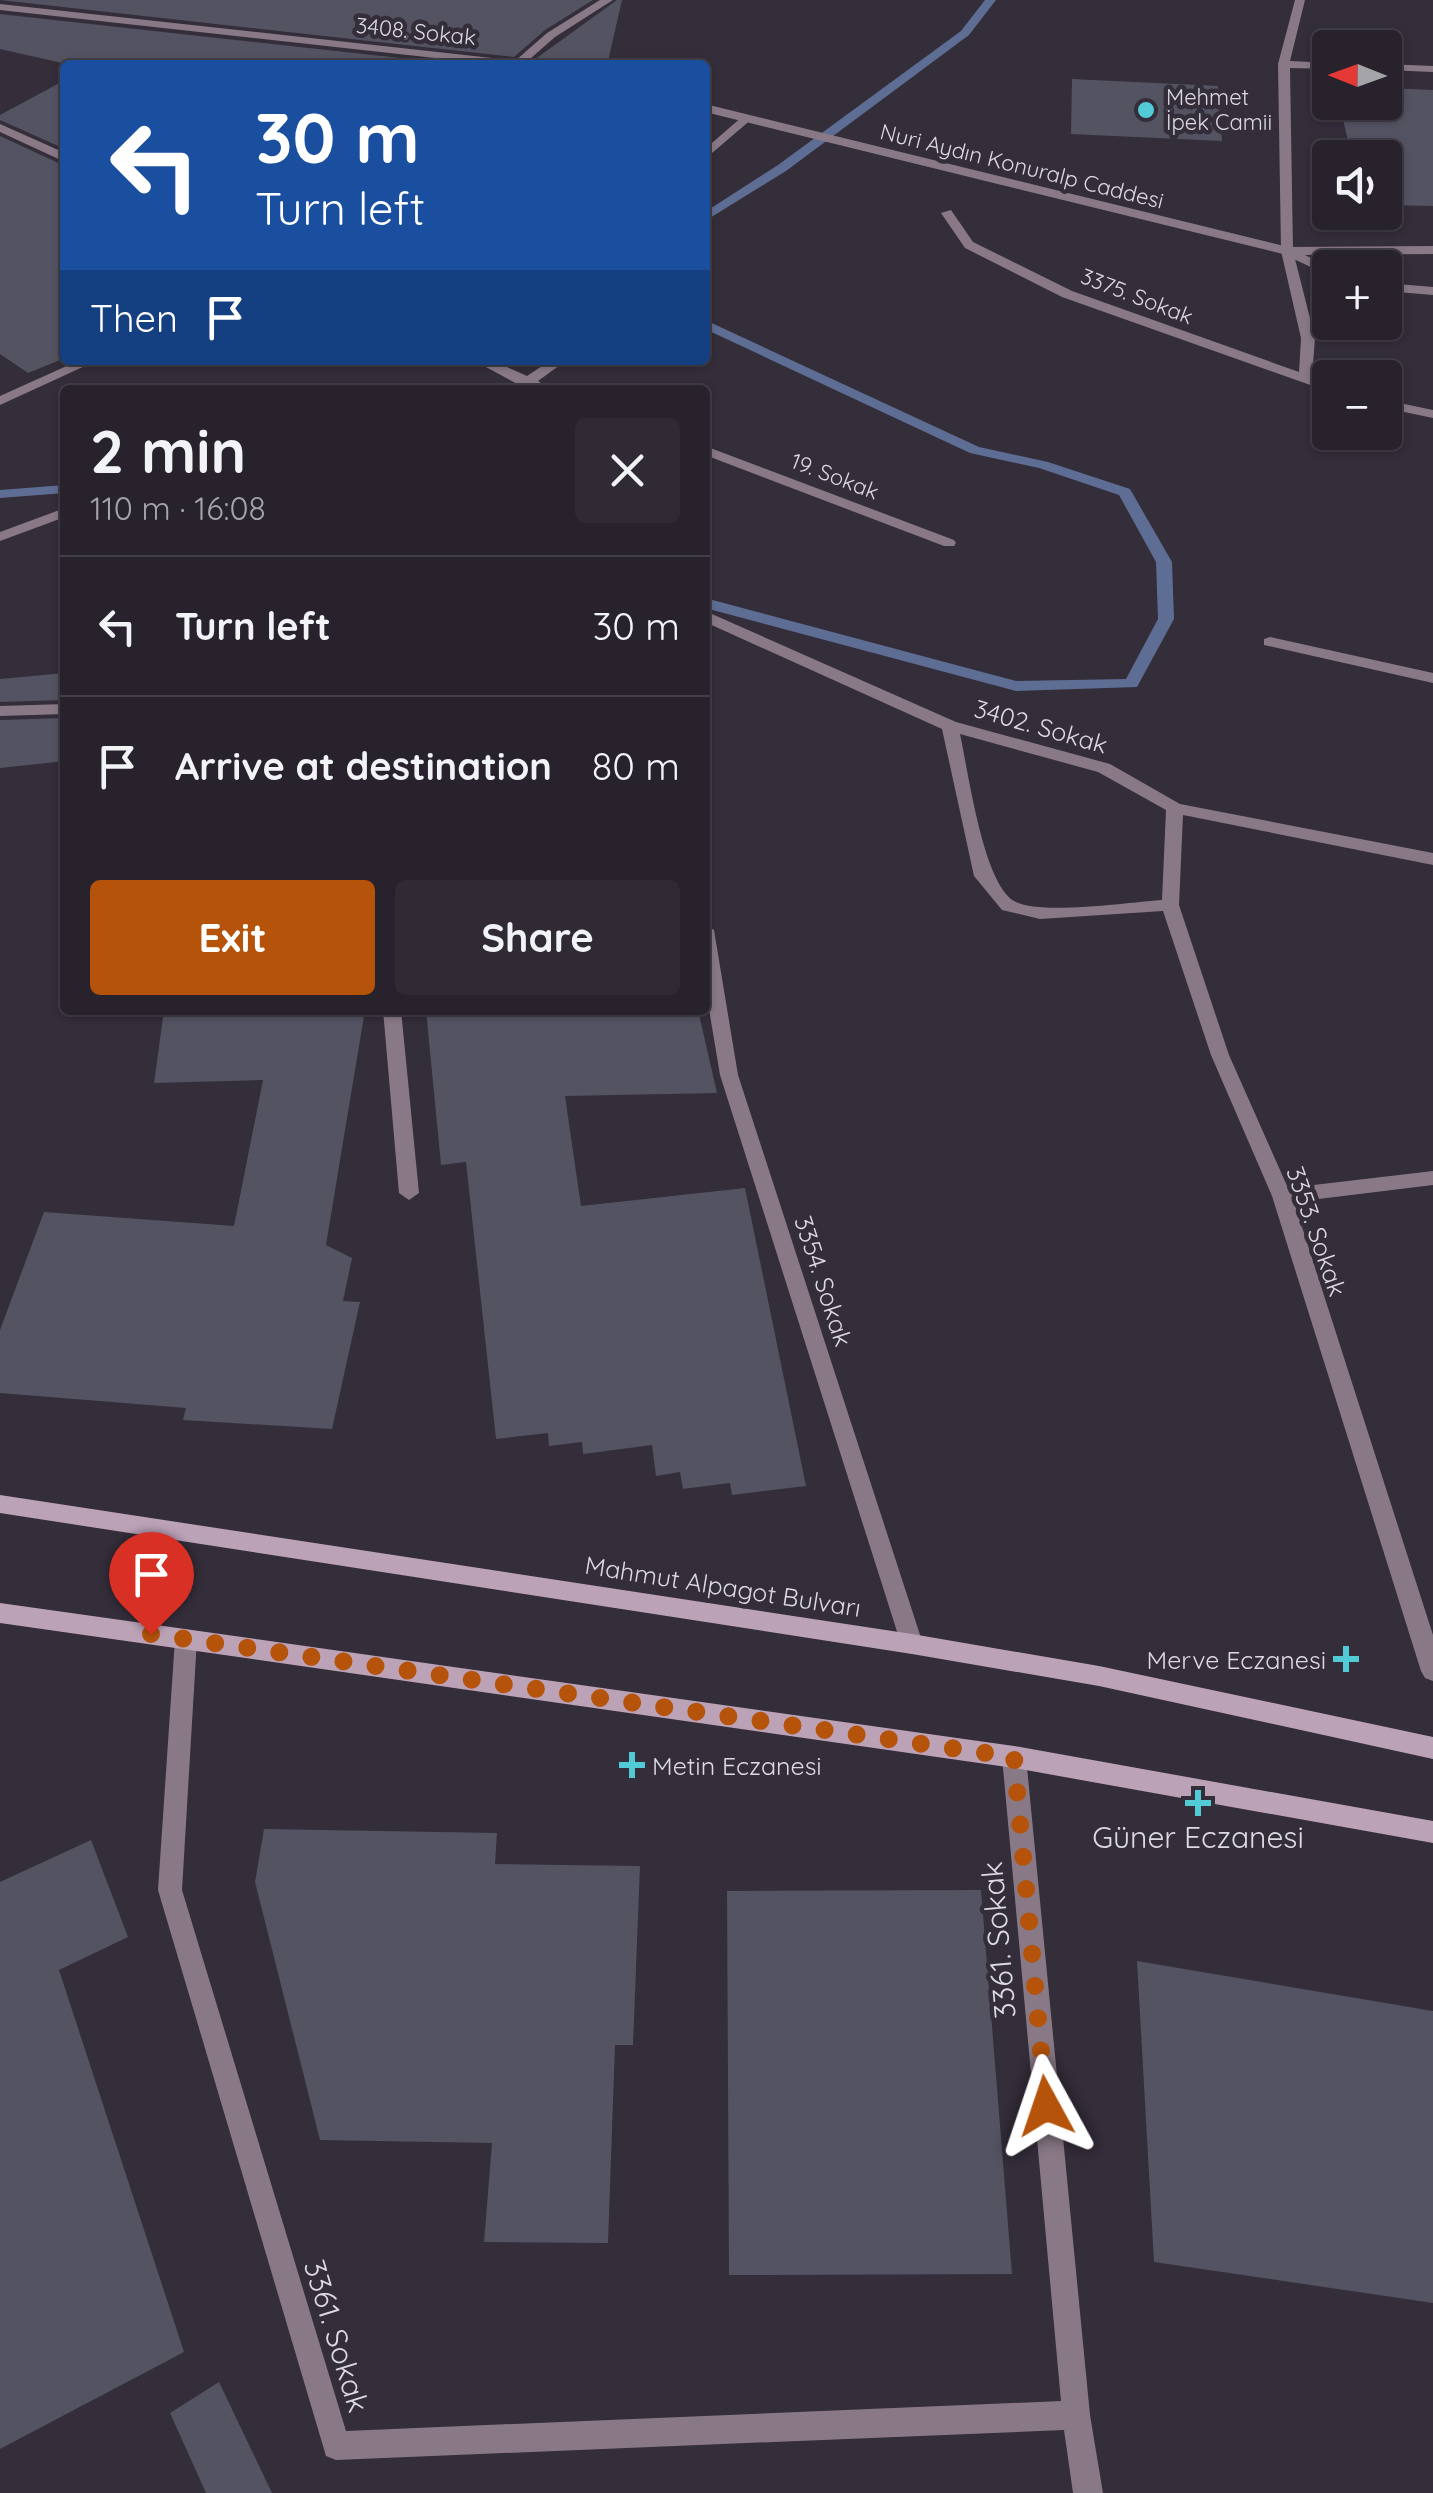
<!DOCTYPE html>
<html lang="en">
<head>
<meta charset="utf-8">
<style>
	body { margin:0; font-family:Quicksand,sans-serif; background:#2f2a34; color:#f1f3f6; height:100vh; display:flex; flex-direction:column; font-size:38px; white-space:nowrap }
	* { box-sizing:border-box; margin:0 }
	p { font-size:32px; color:#a4a4a9 }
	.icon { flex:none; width:55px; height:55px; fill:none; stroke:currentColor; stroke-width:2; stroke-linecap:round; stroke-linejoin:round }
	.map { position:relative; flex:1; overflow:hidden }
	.details { position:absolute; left:60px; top:385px; width:650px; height:630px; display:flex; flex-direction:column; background:#27222c; border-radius:10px; box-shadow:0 2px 8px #0004,0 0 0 2px #433f48 }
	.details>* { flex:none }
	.top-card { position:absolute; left:60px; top:60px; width:650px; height:305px; border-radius:10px; box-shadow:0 2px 8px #0004,0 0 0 2px #433f48; background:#1a4fa0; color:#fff; overflow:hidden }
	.needle { width:65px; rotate:271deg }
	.controls { position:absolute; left:1312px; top:30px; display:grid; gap:20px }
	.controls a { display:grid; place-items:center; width:90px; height:90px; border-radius:10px; background:#27222c; box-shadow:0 2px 8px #0004,0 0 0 2px #433f48; font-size:50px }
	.pin { position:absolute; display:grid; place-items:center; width:85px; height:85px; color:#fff; margin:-102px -42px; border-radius:50% 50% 50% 0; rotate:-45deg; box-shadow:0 0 10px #0007 }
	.pin .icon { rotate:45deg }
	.me { position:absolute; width:110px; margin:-55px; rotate:355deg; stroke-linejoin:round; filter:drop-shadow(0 0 8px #0008) }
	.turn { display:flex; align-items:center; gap:35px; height:210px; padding:0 30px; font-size:45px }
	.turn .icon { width:130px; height:130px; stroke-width:2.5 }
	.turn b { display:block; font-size:70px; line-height:85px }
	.then { display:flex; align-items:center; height:95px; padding:0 30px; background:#0003; gap:20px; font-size:38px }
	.round { display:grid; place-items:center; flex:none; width:105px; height:105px; border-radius:10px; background:#2f2a34 }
	.headline { display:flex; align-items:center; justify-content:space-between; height:170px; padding:0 30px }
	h1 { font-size:60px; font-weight:700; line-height:75px }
	.button { display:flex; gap:20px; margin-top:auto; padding:20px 30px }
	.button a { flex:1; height:115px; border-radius:10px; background:#b45309; color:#fff; font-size:40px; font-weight:700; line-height:115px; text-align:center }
	.button a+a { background:#2f2a34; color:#f1f3f6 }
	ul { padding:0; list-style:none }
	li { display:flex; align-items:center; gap:30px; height:140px; padding:0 30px; border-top:2px solid #433f48 }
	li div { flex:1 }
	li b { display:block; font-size:38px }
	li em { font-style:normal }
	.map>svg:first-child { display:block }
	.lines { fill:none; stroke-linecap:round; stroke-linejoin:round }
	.stream { fill:#5e6d93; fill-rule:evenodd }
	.building { fill:#545362 }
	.minor { fill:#897986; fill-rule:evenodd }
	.tertiary { fill:#897986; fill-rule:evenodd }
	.secondary { fill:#bca2b7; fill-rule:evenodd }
	.route { stroke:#b45309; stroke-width:18; stroke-dasharray:0 32.4 }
	.poi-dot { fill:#52cbd7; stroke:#342d3a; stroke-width:4 }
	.labels { text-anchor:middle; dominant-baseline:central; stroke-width:9; stroke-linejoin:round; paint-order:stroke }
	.far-street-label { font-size:22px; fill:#ddd9e1; stroke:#342d3a }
	.far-poi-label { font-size:22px; fill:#ddd9e1; stroke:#342d3a; text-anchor:start }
	.street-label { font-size:25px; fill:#ddd9e1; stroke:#342d3a }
	.poi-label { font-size:25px; fill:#ddd9e1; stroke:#342d3a; text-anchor:end }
	.near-poi-label { font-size:30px; fill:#ddd9e1; stroke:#342d3a }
	.near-street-label { font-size:30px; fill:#ddd9e1; stroke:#342d3a }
</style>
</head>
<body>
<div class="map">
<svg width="1433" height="2493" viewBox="0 0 1433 2493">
	<rect width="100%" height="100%" fill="#342d3a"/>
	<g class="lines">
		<!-- stream -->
		<g class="stream">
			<path d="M985,0h11l-27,35 -183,136 -81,50v-9l73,-47 183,-134z"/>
			<path d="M705,320l274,127 69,15 82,27 42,73 2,57 -37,68 -121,4 -311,-83v-10l311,83 110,-2 32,-60 -2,-57 -37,-67 -80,-27 -69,-15 -265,-124z"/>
			<path d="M65,485v8l-65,5v-8z"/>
		</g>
	</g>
	<!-- building -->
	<g class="building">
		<path d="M0,0h593l-48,30 -31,27z"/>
		<path d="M617,0h5l-14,61 -70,4 -4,-5z"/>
		<path d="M0,14l464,51h-393l-71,-16z"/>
		<path d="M1072,79l146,7 4,55 -151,-7z"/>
		<path d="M65,80v69l-65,-29v-5z"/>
		<path d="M1385,88l48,2v116l-48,-1v-47h-33l-13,-56h46z"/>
		<path d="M0,136l65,30v192l-37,15 -28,-19z"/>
		<path d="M65,673v27l-65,2v-23z"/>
		<path d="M65,718v43l-65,7v-48z"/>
		<path d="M164,1010h201l-39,235 26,13 -9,43 17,1 -28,127 -149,-9 3,-12 -186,-15v-63l44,-118 190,14 29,-146 -109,3z"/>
		<path d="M426,1010h272l19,83 -152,3 16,110 164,-18 61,298 -74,9 -2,-12 -47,6 -3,-17 -24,4 -4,-31 -69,9 -1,-12 -33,4 -1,-13 -52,6 -30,-277 -25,3z"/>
		<path d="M264,1829l233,4 -2,31 145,2 -7,179h-18l-7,198 -124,-1 8,-99 -172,-3 -65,-258z"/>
		<path d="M91,1840l37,97 -69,33 125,382 -184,97v-567z"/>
		<path d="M981,1890l31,384 -283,1 -2,-384z"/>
		<path d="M1137,1961l296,50v292l-279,-41z"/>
		<path d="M219,2382l53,111h-66l-36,-80z"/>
	</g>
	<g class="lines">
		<!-- minor -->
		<g class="minor">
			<path d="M600,0h13l-58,37 -32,28h-8v-4l32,-28z"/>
			<path d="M1295,0h10l-15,61 40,2v6l-40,-1 3,183 22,87 -3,39 18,6v9l-268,-95 -97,-49 -24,-35 10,-3 22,32 99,49 227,81 2,-34 -20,-87 -3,-187z"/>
			<path d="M1385,64l48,2v6l-48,-2z"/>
			<path d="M743,116l10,2 -48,41v-10z"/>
			<path d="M0,124l65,29v9l-65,-30z"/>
			<path d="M80,360h18l-98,45v-9z"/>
			<path d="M473,360h18l36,16 24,-16h16l-29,21 14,9 -31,-4z"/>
			<path d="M1385,400l48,10v8l-48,-10z"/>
			<path d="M705,446l249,94 2,3 -2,3h-10l-239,-91z"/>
			<path d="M65,508v9l-65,24v-9z"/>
			<path d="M705,611l251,111 154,42 70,40 253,49v12l-250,-50 -4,90 50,150 59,133 145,-17v14l-139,17 139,433v46l-8,-3 -4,-7 -149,-475 -61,-141 -48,-144 -123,8 -38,-9 -28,-34 -32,-147 -237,-107zM960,734l138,38 68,38 -4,90c-32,2 -123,16 -148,1 -31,-18 -46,-131 -54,-167z"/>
			<path d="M1270,637l163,36v10l-169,-38v-6z"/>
			<path d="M65,704v10l-65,2v-10z"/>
			<path d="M705,924l9,6 24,145 185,569 -3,7 -8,3 -8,-3 -3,-7 -181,-569 -15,-90z"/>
			<path d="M383,1010h18l18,183 -10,7 -10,-7z"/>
			<path d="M186,1629l8,3 3,7 -15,251 164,541 715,-30 -59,-644 4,-8 8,-3 8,3 4,8 64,658 13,78h-30l-9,-63 -728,30 -10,-4 -168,-566 17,-251 3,-7z"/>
		</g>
		<!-- tertiary -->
		<g class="tertiary">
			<path d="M0,4l529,58 6,3h-37l-498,-55z"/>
			<path d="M705,104l583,143 145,-1v8l-128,1 26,13 -1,8 -47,-22 -578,-142z"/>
			<path d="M1385,283l48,4v8l-48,-4z"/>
		</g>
		<!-- secondary -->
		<g class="secondary">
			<path d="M0,1495l912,139 187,32 334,71v22l-334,-73 -187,-32 -912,-141z"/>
			<path d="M0,1603l1014,143 419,75v22l-419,-75 -1014,-145z"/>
		</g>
	</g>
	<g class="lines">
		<!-- route -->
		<path class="route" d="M151,1634l863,123 32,349"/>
	</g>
	<!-- markers -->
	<g class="poi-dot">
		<circle cx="1146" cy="110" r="10"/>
		<path d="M1341 1644h10v10h10v10h-10v10h-10v-10h-10v-10h10z"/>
		<path d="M627 1750h10v10h10v10h-10v10h-10v-10h-10v-10h10z"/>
		<path d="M1193 1788h10v10h10v10h-10v10h-10v-10h-10v-10h10z"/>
	</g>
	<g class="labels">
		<!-- far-street labels -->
		<g class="far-street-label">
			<text transform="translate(416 31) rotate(6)">3408. Sokak</text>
			<text transform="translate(1022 166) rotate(14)">Nuri Aydın Konuralp Caddesi</text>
			<text transform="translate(1137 296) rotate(21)">3375. Sokak</text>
			<text transform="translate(835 476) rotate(21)">19. Sokak</text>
		</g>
		<!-- far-poi labels -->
		<g class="far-poi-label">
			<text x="1166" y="97">Mehmet<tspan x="1166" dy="25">İpek Camii</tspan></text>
		</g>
		<!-- street labels -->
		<g class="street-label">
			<text transform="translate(1041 726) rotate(16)">3402. Sokak</text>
			<text transform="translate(1317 1231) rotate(71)">3353. Sokak</text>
			<text transform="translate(824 1281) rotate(72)">3354. Sokak</text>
			<text transform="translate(723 1586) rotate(9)">Mahmut Alpagot Bulvarı</text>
		</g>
		<!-- poi labels -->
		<g class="poi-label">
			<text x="1326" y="1659">Merve Eczanesi</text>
			<text x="652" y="1765" text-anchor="start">Metin Eczanesi</text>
		</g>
		<!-- near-poi labels -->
		<g class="near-poi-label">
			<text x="1198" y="1837">Güner Eczanesi</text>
		</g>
		<!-- near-street labels -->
		<g class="near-street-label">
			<text transform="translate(998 1940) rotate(-95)">3361. Sokak</text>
			<text transform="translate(337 2336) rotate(73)">3361. Sokak</text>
		</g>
	</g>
</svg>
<div class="controls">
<a><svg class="needle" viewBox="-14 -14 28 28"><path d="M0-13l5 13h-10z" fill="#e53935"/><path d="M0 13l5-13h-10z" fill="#a4a4a9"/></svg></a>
<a><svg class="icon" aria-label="sound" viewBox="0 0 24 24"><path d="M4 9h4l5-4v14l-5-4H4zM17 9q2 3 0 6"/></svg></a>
<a>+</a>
<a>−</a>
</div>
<div class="pin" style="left:151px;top:1634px;background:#d93025"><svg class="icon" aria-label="arrive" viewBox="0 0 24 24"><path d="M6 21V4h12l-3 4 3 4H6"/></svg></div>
<svg class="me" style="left:1046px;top:2106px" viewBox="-20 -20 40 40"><path d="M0-17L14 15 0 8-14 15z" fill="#b45309" stroke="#fff" stroke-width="4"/></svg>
<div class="top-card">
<div class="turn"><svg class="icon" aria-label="left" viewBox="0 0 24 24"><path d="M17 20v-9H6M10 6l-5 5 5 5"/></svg><div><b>30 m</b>Turn left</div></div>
<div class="then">Then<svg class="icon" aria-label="arrive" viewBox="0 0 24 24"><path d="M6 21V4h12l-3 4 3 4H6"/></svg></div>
</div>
<section class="details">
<div class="headline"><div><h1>2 min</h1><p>110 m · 16:08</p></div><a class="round"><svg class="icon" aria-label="close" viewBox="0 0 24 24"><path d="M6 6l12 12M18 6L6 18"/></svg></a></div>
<ul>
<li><svg class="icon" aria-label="left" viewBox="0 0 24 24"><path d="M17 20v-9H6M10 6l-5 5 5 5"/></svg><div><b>Turn left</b></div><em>30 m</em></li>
<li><svg class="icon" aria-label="arrive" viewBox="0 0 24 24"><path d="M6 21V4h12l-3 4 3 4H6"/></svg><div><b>Arrive at destination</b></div><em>80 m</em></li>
</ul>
<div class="button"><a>Exit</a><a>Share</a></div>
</section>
</div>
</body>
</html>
